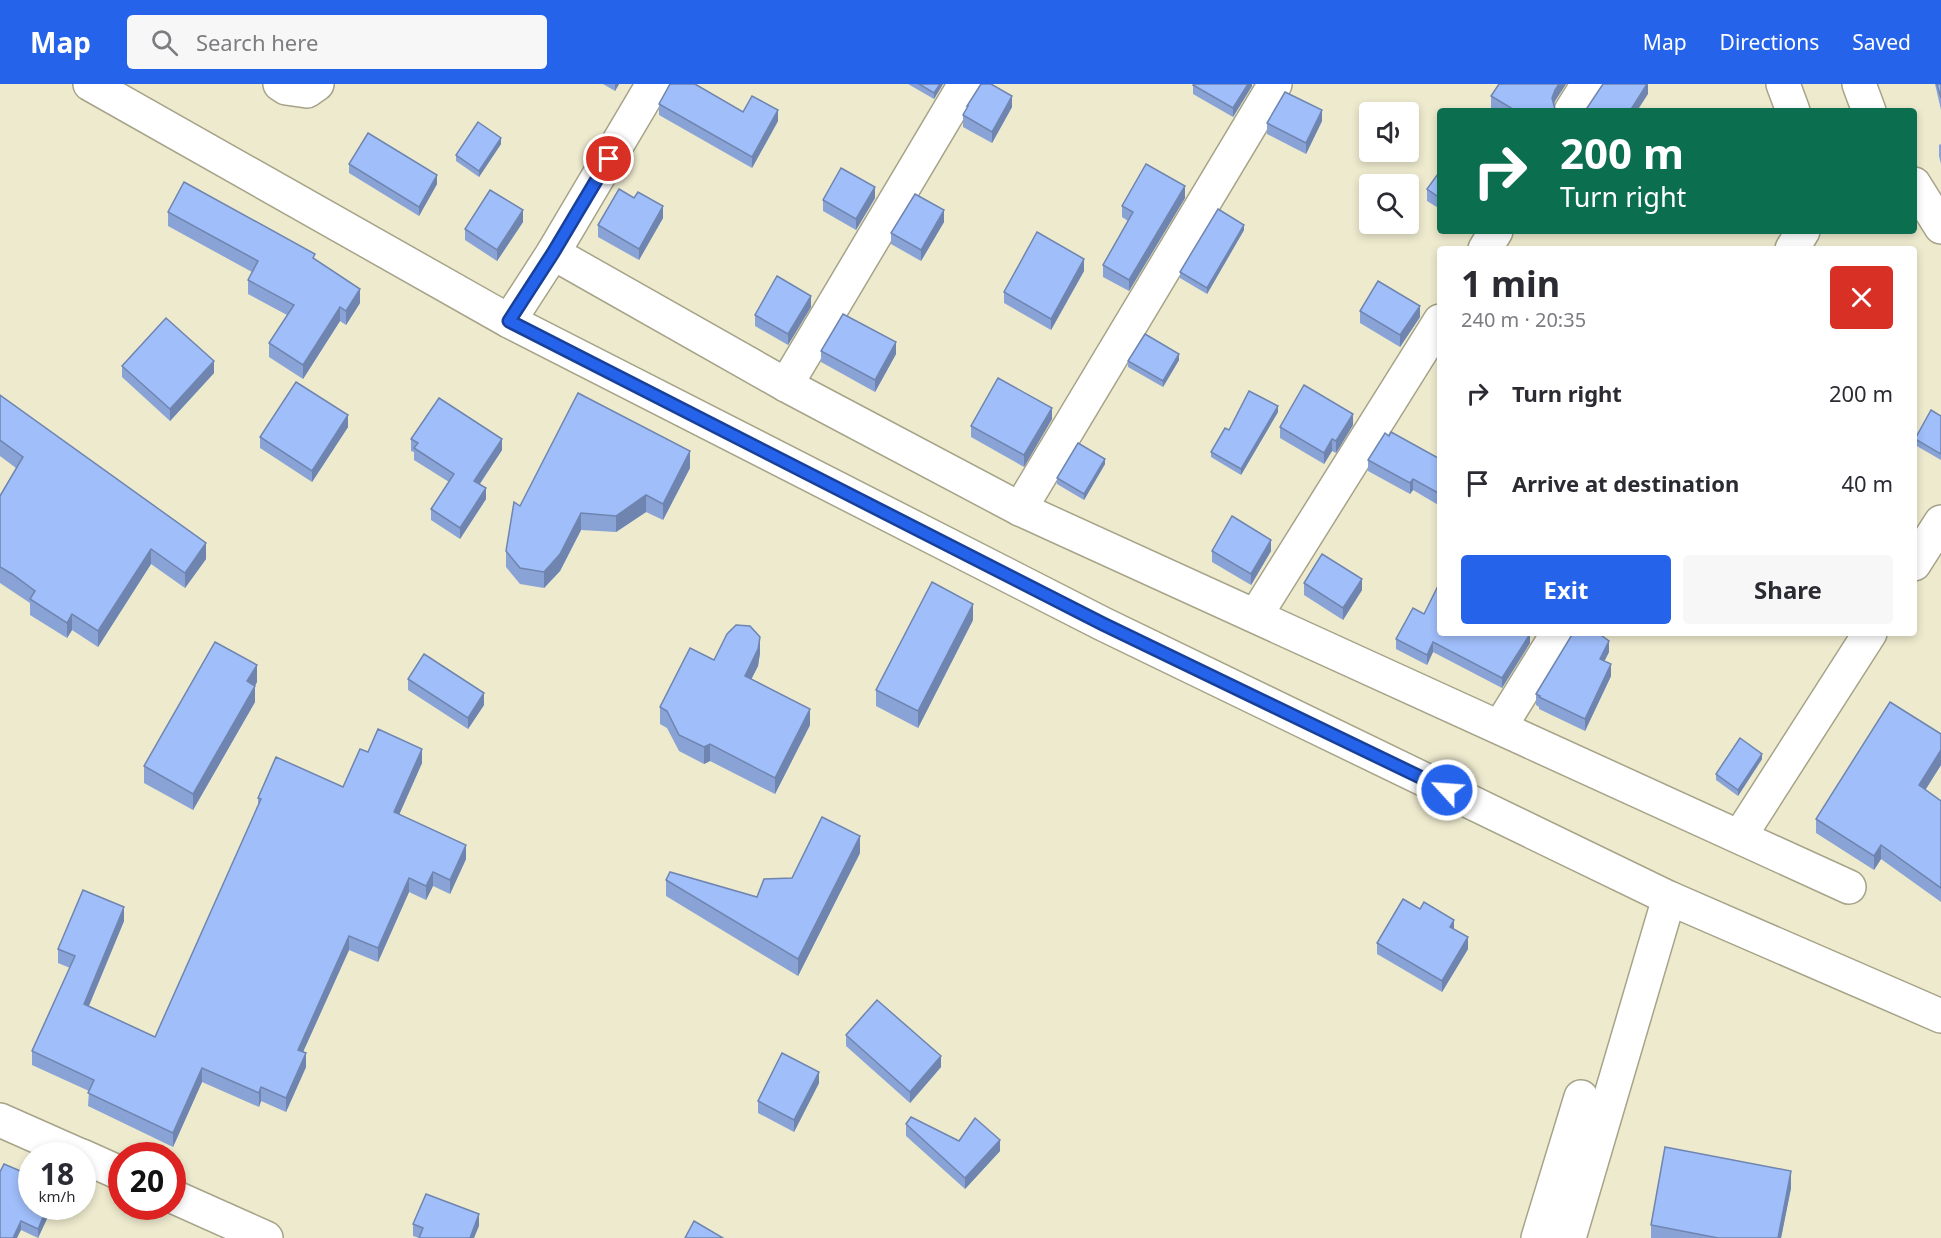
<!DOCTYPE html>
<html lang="en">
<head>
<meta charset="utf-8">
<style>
	body { margin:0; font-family:"Noto Sans",sans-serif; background:#f7f7f7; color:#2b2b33; height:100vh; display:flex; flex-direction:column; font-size:22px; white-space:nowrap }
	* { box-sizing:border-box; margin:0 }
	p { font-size:20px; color:#7c7c81 }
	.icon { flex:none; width:33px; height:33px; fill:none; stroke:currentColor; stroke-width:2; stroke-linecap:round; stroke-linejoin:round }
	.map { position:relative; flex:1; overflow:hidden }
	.side { position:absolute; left:1437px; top:162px; width:480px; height:390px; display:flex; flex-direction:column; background:#fff; border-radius:6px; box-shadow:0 3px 9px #0003 }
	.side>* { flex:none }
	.top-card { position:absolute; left:1437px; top:24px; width:480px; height:126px; border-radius:6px; box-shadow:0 3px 9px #0003; background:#0b6e4f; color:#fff; overflow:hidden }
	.controls { position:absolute; left:1359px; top:18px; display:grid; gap:12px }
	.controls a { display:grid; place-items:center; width:60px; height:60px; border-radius:6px; background:#fff; box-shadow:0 3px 9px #0003; font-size:30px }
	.speed { position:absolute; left:18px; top:1058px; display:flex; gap:12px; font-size:30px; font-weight:700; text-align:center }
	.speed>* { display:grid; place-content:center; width:78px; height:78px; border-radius:50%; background:#fff; box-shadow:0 3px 9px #0003; line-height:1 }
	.speed small { font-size:15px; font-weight:400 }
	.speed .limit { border:9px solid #d22; background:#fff; color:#111 }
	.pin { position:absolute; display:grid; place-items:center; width:51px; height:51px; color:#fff; margin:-26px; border:3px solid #fff; border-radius:50%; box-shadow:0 2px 6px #0007 }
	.me { position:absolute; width:66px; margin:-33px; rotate:296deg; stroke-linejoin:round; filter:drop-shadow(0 0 4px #0008) }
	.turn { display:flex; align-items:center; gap:21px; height:126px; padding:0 24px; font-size:27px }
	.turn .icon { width:78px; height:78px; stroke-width:2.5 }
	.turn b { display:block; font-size:42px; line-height:51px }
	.round { display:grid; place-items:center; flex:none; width:63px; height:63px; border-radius:6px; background:#f7f7f7 }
	.headline { display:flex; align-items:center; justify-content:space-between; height:102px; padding:0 24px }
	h1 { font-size:36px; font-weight:700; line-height:45px }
	.button { display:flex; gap:12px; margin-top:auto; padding:12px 24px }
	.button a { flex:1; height:69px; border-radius:6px; background:#2563eb; color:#fff; font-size:24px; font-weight:700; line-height:69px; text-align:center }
	.button a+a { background:#f7f7f7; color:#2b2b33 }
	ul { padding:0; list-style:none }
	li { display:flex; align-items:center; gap:18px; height:90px; padding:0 24px }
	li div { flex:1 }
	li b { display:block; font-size:22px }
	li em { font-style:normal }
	header { display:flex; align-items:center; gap:36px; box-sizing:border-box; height:84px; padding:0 30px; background:#2563eb; color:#fff }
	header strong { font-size:28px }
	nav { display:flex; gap:33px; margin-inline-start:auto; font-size:21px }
	.search { width:420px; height:54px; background:#f7f7f7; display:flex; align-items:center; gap:15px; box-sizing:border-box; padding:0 21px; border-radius:6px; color:#7c7c81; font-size:22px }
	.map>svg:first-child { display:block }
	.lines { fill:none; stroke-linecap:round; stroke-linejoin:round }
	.minor-casing { stroke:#a6a389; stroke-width:36 }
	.minor { stroke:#fff; stroke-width:33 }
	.wall { fill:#89a3d7 }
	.shaded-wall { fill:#6f85af }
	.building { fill:#9fbefa; stroke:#6f85af; stroke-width:1.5 }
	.route-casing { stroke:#184099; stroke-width:15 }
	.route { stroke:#2563eb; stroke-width:10 }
</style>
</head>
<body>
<header>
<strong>Map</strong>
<div class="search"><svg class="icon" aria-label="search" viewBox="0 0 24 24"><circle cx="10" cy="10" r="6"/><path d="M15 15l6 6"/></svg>Search here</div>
<nav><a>Map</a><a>Directions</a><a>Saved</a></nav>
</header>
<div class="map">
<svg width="1941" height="1154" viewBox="0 0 1941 1154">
	<rect width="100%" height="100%" fill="#edeace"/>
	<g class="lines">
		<!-- minor casing -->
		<g class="minor-casing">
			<g id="minor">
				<path d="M90,0l419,237 594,303 566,274 272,118"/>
				<path d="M280,0l6,4 21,3 10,-7"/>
				<path d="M1783,0l10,27"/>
				<path d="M1859,0l10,27"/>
				<path d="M1571,27l17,-27"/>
				<path d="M1914,100l27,43"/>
				<path d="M1485,165l11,-18"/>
				<path d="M1792,165l11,-18"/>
				<path d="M553,169l233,132 234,124 829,378"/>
				<path d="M509,237l44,-68 100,-169"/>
				<path d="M786,301l179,-301"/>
				<path d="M1020,425l255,-425"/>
				<path d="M1914,480l27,-42"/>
				<path d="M1256,531l184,-294"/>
				<path d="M1500,643l58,-94"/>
				<path d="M1740,752l130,-203"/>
				<path d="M0,1036l79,35"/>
				<path d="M82,1072l40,18"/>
				<path d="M172,1112l94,42"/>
				<path d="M1538,1154l43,-141"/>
				<path d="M1569,1154l100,-340"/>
			</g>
		</g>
		<!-- minor -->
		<use href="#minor" class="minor"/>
	</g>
	<!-- wall -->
	<g class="wall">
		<path d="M603,0h16l-4,7z"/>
		<path d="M908,0h35l-9,15z"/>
		<path d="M1252,0v2l-19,31 -40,-23v-9z"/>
		<path d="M1499,0h67l-11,17 -1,4 1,4 2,2h-60l-6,-3v-12z"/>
		<path d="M1935,0h6v26z"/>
		<path d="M659,20l84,8 35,9 -26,47 -93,-53z"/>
		<path d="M967,22l45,1 -20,36 -29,-16v-12l4,-7z"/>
		<path d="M1322,37l-16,33 -39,-20v-11z"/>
		<path d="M501,60l-22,33 -23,-16v-6z"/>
		<path d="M1941,60v20l-2,-8v-11z"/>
		<path d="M349,80l88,20 -18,32 -70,-43z"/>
		<path d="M1440,87v38l-13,-8v-12z"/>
		<path d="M875,114l-19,32 -33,-19v-11z"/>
		<path d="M1185,114l-56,93 -26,-14v-12l25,-44 -6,-4v-11z"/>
		<path d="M168,128l147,47 45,44 -14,22 -6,-4 -37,58 -34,-22v-14l18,-28 -39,-21v-14l4,-8 -84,-46z"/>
		<path d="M663,134l-24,42 -41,-23v-12z"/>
		<path d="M523,138l-26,39 -32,-21v-11z"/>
		<path d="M944,138l-23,39 -30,-17v-11z"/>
		<path d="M1244,146l-37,64 -27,-16v-6z"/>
		<path d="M1084,187l-33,59 -47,-27v-11z"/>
		<path d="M811,223l-23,38 -33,-19v-11z"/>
		<path d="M1360,227l60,6 -20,30 -40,-24z"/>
		<path d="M821,267l75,3 -21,38 -54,-30z"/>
		<path d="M1179,276l-16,27 -35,-20v-6z"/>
		<path d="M122,282l92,7 -44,48 -48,-44z"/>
		<path d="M0,311l206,164 -21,29 -34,-24 -53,83 -26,-17 -5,8 -37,-23v-12l-30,-20v-88l16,-27 -16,-12z"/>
		<path d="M1278,328l-37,63 -30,-18v-5l18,-22z"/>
		<path d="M1941,332v44l-26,-15v-6z"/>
		<path d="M1052,335l-28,48 -53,-30v-11z"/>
		<path d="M1353,341l-17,28 -4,-2 -8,13 -44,-26v-11z"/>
		<path d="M348,343l-36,55 -52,-34v-11z"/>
		<path d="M1389,352l49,22 2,-3v51l-27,-16 -3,4 -42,-23v-11z"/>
		<path d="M411,355l91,11 -22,34 6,15 -26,40 -29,-19v-11l18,-27 -35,-22v-8l-3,-1z"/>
		<path d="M1105,380l-21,36 -27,-16v-6z"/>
		<path d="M690,384l-27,52 -17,-8 -30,20 -35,-2 -21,41 -16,17 -24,-4 -14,-17v-16l14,-45z"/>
		<path d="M1212,467h59l-20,34 -39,-23z"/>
		<path d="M1304,499l58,7 -19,30 -39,-25z"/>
		<path d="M1424,530l106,29 -28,45 -69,-36 -6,13 -31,-16v-10z"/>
		<path d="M973,536l-55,108 -42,-22v-16z"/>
		<path d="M1609,568l-5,9 7,15 -26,55 -46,-22v-2l-3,-2v-11z"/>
		<path d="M760,569l-2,13 -7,13 59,46 -35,69 -65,-33 -6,3 -25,-13 -12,-23 -7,-4v-17l54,-47z"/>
		<path d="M408,595l76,26 -16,24 -60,-39z"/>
		<path d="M257,598l-2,4v16l-62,108 -49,-27v-17z"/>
		<path d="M1941,650v31l-16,25 16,11v101l-60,-43 -7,11 -58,-37v-14z"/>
		<path d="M368,668l54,11 -23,52 67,44 -16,35 -17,-8 -7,14 -17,-8 -31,70 -29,-12 -46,102 3,15 -20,45 -25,-11 -2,6 -57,-25 -29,65 -85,-41 1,-15 -57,-26v-14l38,-83 -12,-5v-14l66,-28 -35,85 66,31 103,-230v-9l85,-11z"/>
		<path d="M1762,675l-24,37 -22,-16v-6z"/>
		<path d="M860,769l-62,123 -132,-80v-16l91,17z"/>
		<path d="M1454,846l14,19 -26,43 -65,-38v-11z"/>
		<path d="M846,951l95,32 -31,36 -64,-57z"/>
		<path d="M819,999l-25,49 -36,-19v-12z"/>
		<path d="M906,1040l53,17 41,10 -35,38 -59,-53z"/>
		<path d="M1791,1104l-10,50h-130v-13z"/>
		<path d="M32,1122h20v2l-14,30 -17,-8 -21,8z"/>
		<path d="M413,1140l66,2 -60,12 -6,-2z"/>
	</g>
	<!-- shaded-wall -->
	<g class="shaded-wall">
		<path d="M615,0h4l-4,7z"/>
		<path d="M940,0h3l-9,15v-6z"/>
		<path d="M1248,0h4v2l-19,31v-9z"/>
		<path d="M1559,0h7l-11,17 -3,9v-12l3,-8z"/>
		<path d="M1647,0h1v10l-11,17h-7z"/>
		<path d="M1012,12v11l-20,36v-11z"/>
		<path d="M778,26v11l-26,47v-11z"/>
		<path d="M1322,26v11l-16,33v-11z"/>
		<path d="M501,54v6l-22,33v-6z"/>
		<path d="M437,91v9l-18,32v-9z"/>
		<path d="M1185,102v12l-56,93v-11z"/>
		<path d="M875,103v11l-19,32v-11z"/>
		<path d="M663,122v12l-24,42v-11z"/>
		<path d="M523,126v12l-26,39v-11z"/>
		<path d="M944,126v12l-23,39v-11z"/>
		<path d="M1244,141v5l-37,64v-6z"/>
		<path d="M1084,175v12l-33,59v-11z"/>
		<path d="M360,205v14l-14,22v-14z"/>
		<path d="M811,212v11l-23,38v-11z"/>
		<path d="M1420,222v11l-20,30v-12z"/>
		<path d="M340,223v14l-37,58v-14z"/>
		<path d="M896,258v12l-21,38v-12z"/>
		<path d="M1179,270v6l-16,27v-6z"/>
		<path d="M214,277v12l-44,48v-12z"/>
		<path d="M1278,322v6l-37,63v-6z"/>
		<path d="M1052,324v11l-28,48v-12z"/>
		<path d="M1353,330v11l-17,28v-12z"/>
		<path d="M348,331v12l-36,55v-11z"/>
		<path d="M502,355v11l-28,42v-11z"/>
		<path d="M1332,355v12l-8,13v-11z"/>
		<path d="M690,367v17l-27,52v-16z"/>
		<path d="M1105,375v5l-21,36v-6z"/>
		<path d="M1413,395v11l-3,4v-11z"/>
		<path d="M486,404v11l-26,40v-11z"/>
		<path d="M646,411v17l-30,20v-16z"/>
		<path d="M581,429v17l-21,41 -16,17v-16z"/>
		<path d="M1271,456v11l-20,34v-11z"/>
		<path d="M206,459v16l-21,29v-15z"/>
		<path d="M151,465v15l-53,83v-16z"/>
		<path d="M1362,495v11l-19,30v-12z"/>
		<path d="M973,520v16l-55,108v-17z"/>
		<path d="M72,530v16l-5,8v-15z"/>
		<path d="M1530,550v9l-28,45v-10z"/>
		<path d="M760,553v16l-2,13 -13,26v-16z"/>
		<path d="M1609,557v11l-9,18v-11z"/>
		<path d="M1433,558v10l-6,13v-10z"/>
		<path d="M1611,580v12l-26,55v-12z"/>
		<path d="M257,581v17l-10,16v-17z"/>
		<path d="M255,602v16l-62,108v-16z"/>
		<path d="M484,609v12l-16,24v-11z"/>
		<path d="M810,625v16l-35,69v-16z"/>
		<path d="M710,660v17l-6,3v-17z"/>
		<path d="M422,665v14l-28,63v-14z"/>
		<path d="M1941,666v15l-22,35v-15z"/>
		<path d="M1762,670v5l-24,37v-6z"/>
		<path d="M860,752v17l-62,123v-17z"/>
		<path d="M466,761v14l-16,35v-14z"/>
		<path d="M1881,761v14l-7,11v-14z"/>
		<path d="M433,788v14l-7,14v-14z"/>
		<path d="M409,794v14l-31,70v-14z"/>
		<path d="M124,823v14l-40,96v-13z"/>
		<path d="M1454,836v11l-4,-4z"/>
		<path d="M349,852v14l-51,113v-13z"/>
		<path d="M1468,853v12l-26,43v-11z"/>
		<path d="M306,969v14l-20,45v-14z"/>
		<path d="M941,972v11l-31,36v-11z"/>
		<path d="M202,984v14l-29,65v-14z"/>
		<path d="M819,988v11l-25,49v-12z"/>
		<path d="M261,1003v14l-2,6v-14z"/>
		<path d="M1000,1056v11l-35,38v-11z"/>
		<path d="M1791,1087v17l-10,50h-3z"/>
		<path d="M48,1122h4v2l-14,30v-9z"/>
		<path d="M479,1130v12l-5,12h-4z"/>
		<path d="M21,1137v9l-4,8h-4z"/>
	</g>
	<!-- building -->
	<g class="building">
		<path d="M670,0h25l48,28 9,-16 26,14 -26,47 -93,-53z"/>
		<path d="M919,0h21l-6,9z"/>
		<path d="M981,0h10l21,12 -20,36 -29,-17 5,-9h-1z"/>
		<path d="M1194,0h54l-15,24 -40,-23z"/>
		<path d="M1499,0h60l-4,6 -3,8 3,11 2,2h-41l-25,-15z"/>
		<path d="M1603,0h44l-17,27h-45z"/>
		<path d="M1937,0h4v14z"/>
		<path d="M1285,8l37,18 -16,33 -39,-20z"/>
		<path d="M478,38l23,16 -22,33 -23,-16z"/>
		<path d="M368,49l69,42 -18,32 -70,-43z"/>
		<path d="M1146,80l39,22 -56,94 -26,-15 30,-53 -11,-6z"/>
		<path d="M841,84l34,19 -19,32 -33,-19z"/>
		<path d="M1440,87v27l-13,-9z"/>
		<path d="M184,98l131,72 -2,4 47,31 -14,22 -6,-4 -37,58 -34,-22 25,-38 -46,-25 10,-19 -90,-49z"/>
		<path d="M619,105l15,9 4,-6 25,14 -24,43 -41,-24z"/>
		<path d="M490,106l33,20 -26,40 -32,-21z"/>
		<path d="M915,110l29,16 -23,40 -30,-17z"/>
		<path d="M1218,125l26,16 -37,63 -27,-16z"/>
		<path d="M1037,148l47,27 -33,60 -47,-27z"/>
		<path d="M777,192l34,20 -23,38 -33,-19z"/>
		<path d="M1378,197l42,25 -20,29 -40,-24z"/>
		<path d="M843,230l53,28 -21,38 -54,-29z"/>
		<path d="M166,234l48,43 -44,48 -48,-43z"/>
		<path d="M1145,250l34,20 -16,27 -35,-20z"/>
		<path d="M998,294l54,30 -28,47 -53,-29z"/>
		<path d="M296,298l52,33 -36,56 -52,-34z"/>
		<path d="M1304,301l49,29 -17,27 -4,-2 -8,14 -44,-26z"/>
		<path d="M1249,307l29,15 -37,63 -30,-17 14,-24 4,2z"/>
		<path d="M578,309l112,58 -27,53 -17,-9 -30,21 -35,-3 -21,41 -16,18 -24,-4 -14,-17 8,-49 6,4z"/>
		<path d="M0,311l206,148 -21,30 -34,-24 -53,82 -26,-17 -5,9 -37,-24 5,-8 -23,-17 -12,-7v-71l23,-39 -23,-17z"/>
		<path d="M439,314l63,41 -28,42 12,7 -26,40 -29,-19 23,-35 -40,-26 4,-5 -7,-4z"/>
		<path d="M1931,326l10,6v38l-26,-15z"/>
		<path d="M1391,348l47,26 2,-3v39l-27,-15 -3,4 -42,-23 17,-27 4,3z"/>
		<path d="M1078,359l27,16 -21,35 -27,-16z"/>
		<path d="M1232,432l39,24 -20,34 -39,-23z"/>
		<path d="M1322,470l40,25 -19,29 -39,-25z"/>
		<path d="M932,498l41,22 -55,107 -42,-21z"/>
		<path d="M1438,502l2,1v46l90,1 -28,44 -69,-36 -6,13 -31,-16 17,-31 11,6z"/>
		<path d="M736,541l14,1 10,11 -2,12 -13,27 65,33 -35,69 -65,-34 -6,3 -25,-12 -12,-24 -7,-4 30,-59 24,12 13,-26z"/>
		<path d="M1573,549h25l11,8 -9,18 11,5 -26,55 -46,-22 1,-1 -4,-2z"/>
		<path d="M215,558l42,23 -10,16 8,5 -62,108 -49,-28z"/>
		<path d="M424,570l60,39 -16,25 -60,-39z"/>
		<path d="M1890,618l51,32v16l-22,35 22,16v87l-60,-43 -7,11 -58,-37z"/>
		<path d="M378,645l44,20 -28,63 72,33 -16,35 -17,-8 -7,14 -17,-8 -31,70 -29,-12 -51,114 8,3 -20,45 -25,-11 -2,6 -57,-25 -29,65 -85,-40 6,-13 -62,-29 43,-95 -17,-7 25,-59 41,17 -40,97 71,33 106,-238 -3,-1 18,-41 67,30 17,-38 8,3z"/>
		<path d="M1740,654l22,16 -24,36 -22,-16z"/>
		<path d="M822,733l38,19 -62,123 -132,-79 4,-8 87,25 7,-18 28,-1z"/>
		<path d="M1403,815l17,10 4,-7 30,18 -4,7 18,10 -26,44 -65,-38z"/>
		<path d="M877,916l64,56 -31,36 -64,-57z"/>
		<path d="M782,969l37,19 -25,48 -36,-19z"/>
		<path d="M911,1033l48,24 16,-23 25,22 -35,38 -59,-54z"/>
		<path d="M1665,1063l126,24 -13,67h-60l-67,-13z"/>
		<path d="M4,1080l28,12v30h16l-10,23 -17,-8 -8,17h-13v-66z"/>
		<path d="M426,1110l53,20 -9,24h-51l4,-10 -10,-4z"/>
		<path d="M694,1137l29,17h-38z"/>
	</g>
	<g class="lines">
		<!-- route casing -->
		<g class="route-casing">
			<path id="route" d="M609,75l-56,94 -44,68 594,303 344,166"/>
		</g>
		<!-- route -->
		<use href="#route" class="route"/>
	</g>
</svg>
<div class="controls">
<a><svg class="icon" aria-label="sound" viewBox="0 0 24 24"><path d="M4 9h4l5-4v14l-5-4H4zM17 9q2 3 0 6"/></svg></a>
<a><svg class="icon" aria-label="search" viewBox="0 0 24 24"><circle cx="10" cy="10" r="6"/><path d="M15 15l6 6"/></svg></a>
</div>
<div class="speed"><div>18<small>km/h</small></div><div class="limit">20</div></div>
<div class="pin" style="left:609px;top:75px;background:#d93025"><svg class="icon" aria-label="arrive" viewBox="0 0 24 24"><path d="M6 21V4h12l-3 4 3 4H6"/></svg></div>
<svg class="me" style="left:1447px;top:706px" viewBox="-20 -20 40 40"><circle r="17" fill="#2563eb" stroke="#fff" stroke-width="3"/><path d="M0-11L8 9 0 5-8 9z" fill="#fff"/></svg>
<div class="top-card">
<div class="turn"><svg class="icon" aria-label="right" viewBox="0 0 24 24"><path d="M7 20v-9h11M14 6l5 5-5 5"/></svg><div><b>200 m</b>Turn right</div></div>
</div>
<section class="side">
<div class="headline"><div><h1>1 min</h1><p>240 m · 20:35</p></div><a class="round" style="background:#d93025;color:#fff"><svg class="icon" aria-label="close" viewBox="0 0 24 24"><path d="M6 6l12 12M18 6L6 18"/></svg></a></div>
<ul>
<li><svg class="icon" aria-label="right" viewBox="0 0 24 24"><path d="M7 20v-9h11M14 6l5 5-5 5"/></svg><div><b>Turn right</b></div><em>200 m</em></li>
<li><svg class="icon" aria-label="arrive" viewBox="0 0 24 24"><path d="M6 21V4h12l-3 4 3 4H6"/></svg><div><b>Arrive at destination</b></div><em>40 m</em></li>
</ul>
<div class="button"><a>Exit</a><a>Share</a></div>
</section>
</div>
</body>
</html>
